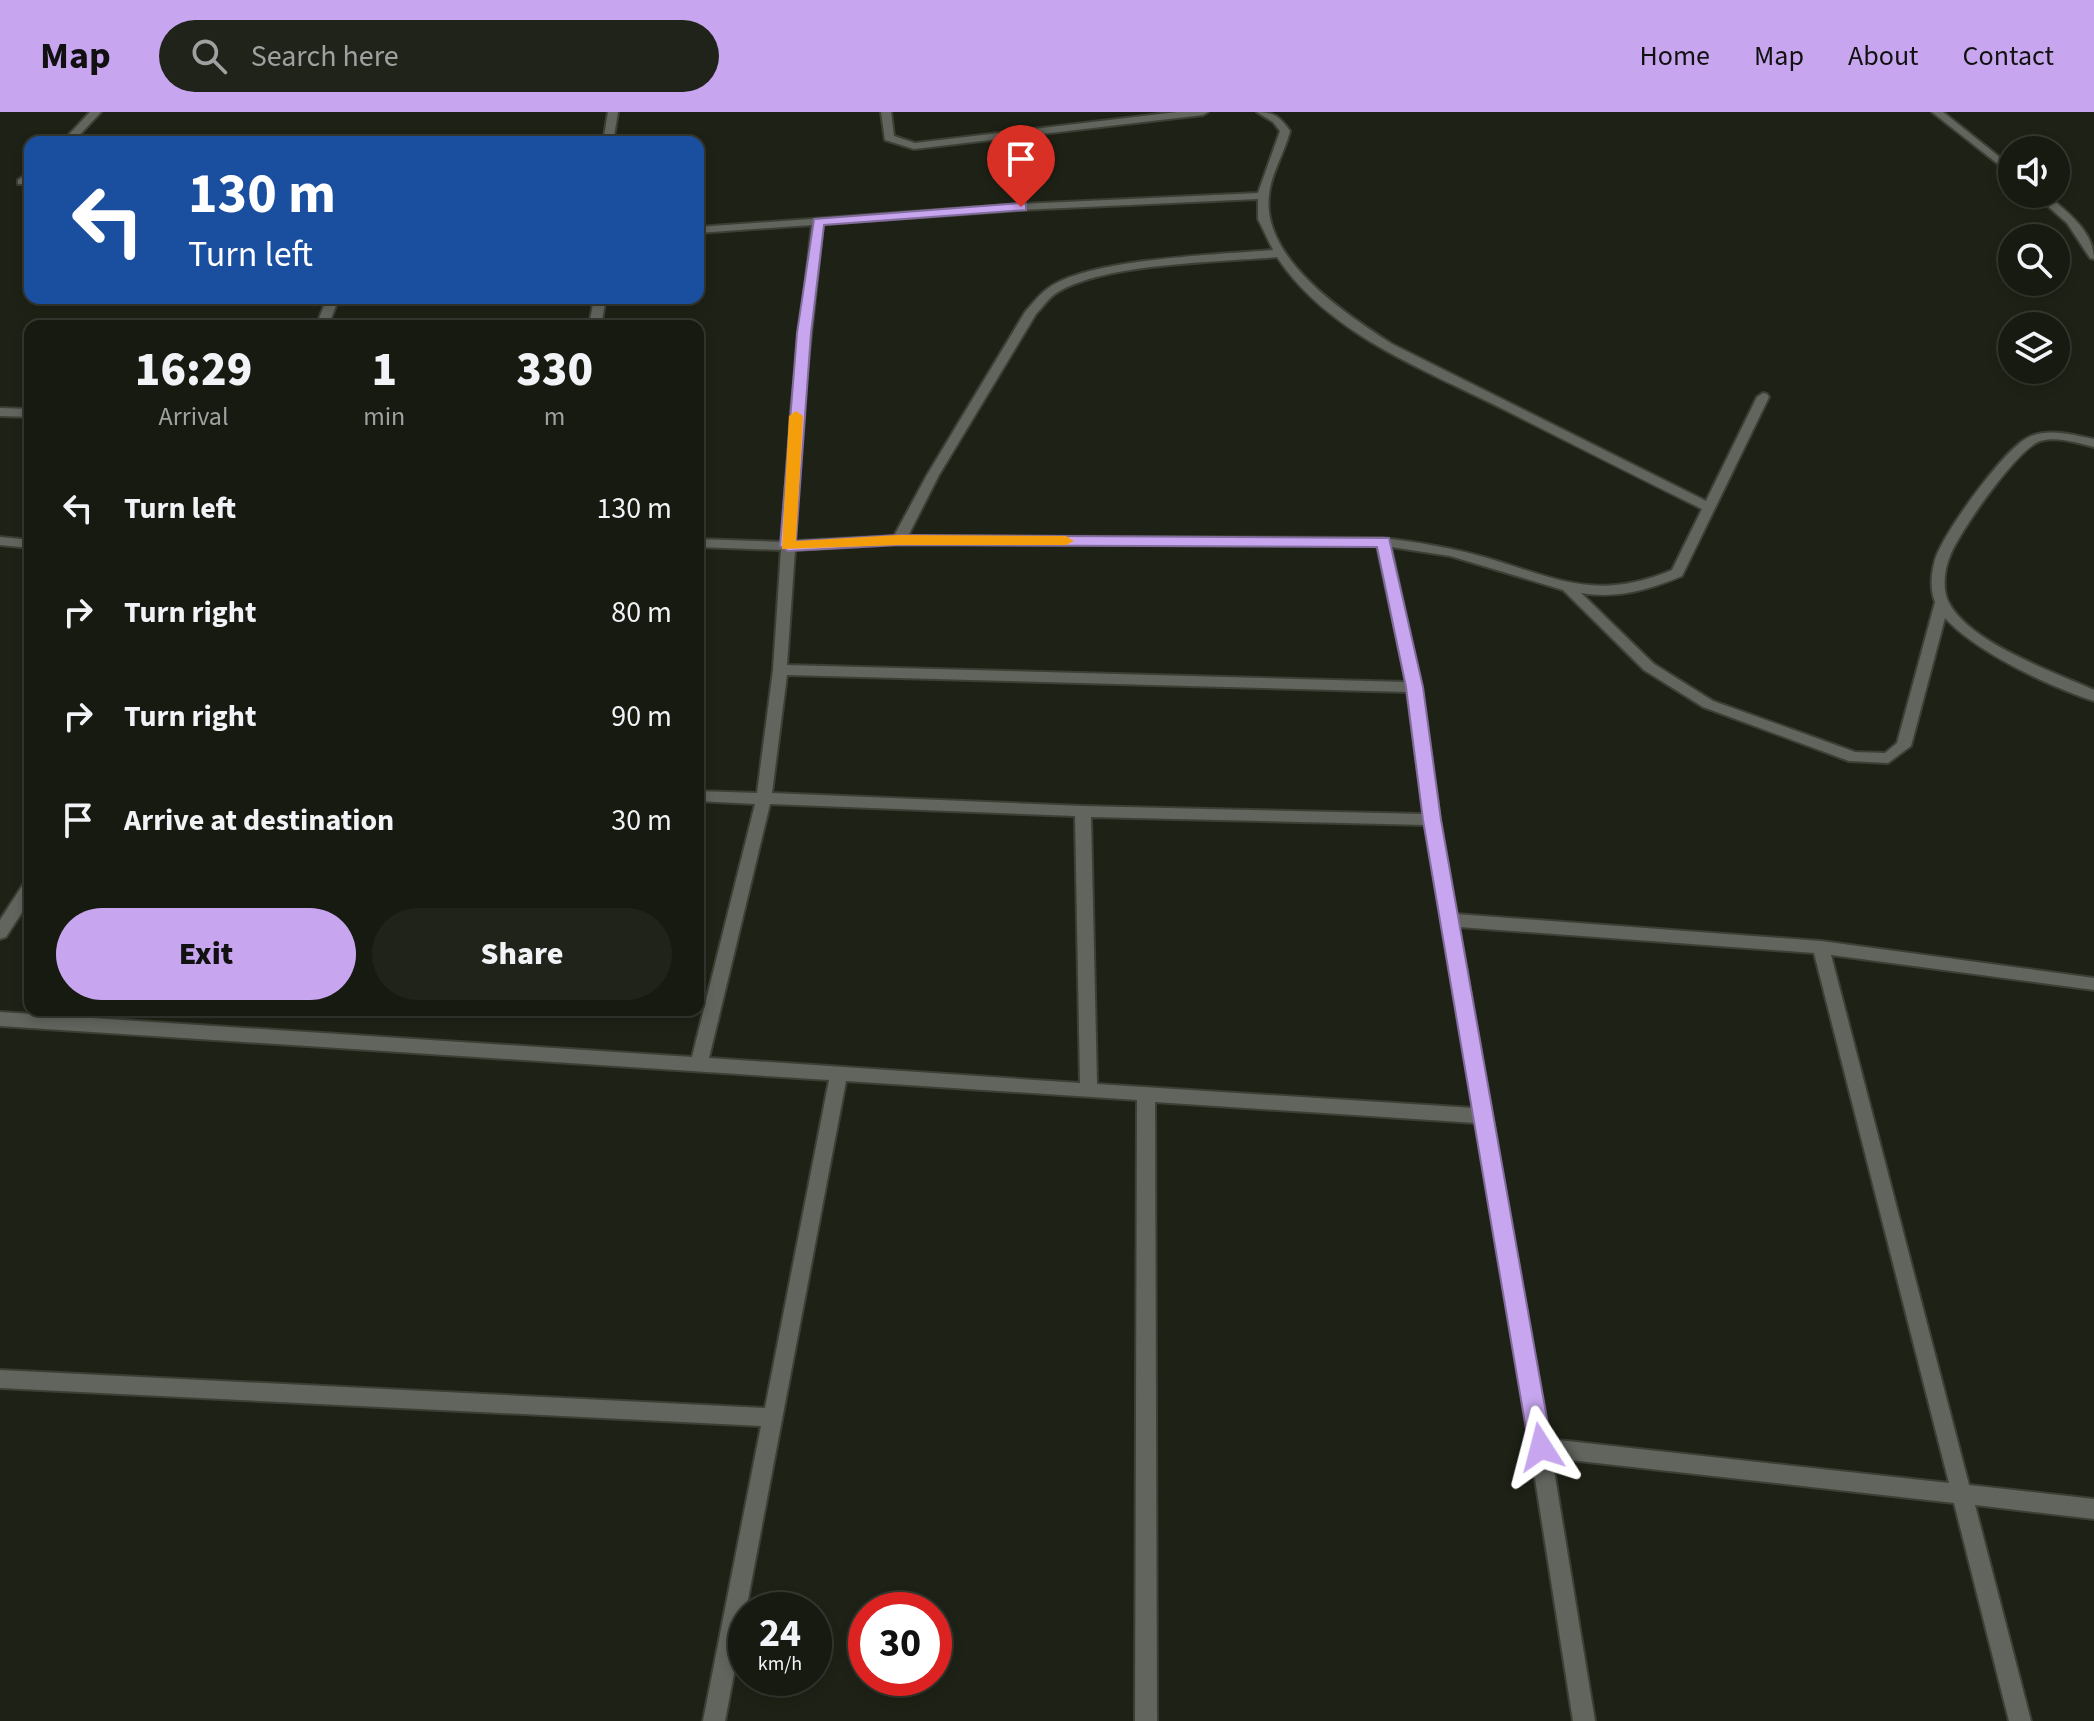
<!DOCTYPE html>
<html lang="en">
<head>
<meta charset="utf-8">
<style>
	body { margin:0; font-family:"Source Sans 3",sans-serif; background:#1f2319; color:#f1f3f6; height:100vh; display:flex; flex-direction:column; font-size:30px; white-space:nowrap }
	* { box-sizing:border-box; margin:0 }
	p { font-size:26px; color:#9ea19f }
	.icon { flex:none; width:44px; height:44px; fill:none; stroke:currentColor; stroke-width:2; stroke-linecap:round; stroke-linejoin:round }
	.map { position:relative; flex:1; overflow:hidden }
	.sheet { position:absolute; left:24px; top:208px; width:680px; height:696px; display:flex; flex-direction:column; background:#161a10; border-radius:16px; box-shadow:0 4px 12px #0003,0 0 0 2px #353830 }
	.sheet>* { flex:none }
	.guide { position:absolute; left:24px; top:24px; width:680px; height:168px; border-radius:16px; box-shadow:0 4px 12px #0003,0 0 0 2px #353830; background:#1a4fa0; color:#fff; overflow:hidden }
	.tools { position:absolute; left:1998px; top:24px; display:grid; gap:16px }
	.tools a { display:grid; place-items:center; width:72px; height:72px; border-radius:50%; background:#161a10; box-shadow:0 4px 12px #0003,0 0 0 2px #353830; font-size:40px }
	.speed { position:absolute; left:728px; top:1480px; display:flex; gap:16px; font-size:40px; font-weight:700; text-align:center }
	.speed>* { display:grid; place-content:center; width:104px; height:104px; border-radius:50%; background:#161a10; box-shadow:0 4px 12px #0003,0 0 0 2px #353830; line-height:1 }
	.speed small { font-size:20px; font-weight:400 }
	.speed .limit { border:12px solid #d22; background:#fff; color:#111 }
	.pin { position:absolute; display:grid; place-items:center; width:68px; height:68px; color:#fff; margin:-82px -34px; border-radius:50% 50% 50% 0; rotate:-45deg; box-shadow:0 0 8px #0007 }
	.pin .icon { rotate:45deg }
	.me { position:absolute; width:88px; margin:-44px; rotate:351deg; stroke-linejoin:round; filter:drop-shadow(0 0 6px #0008) }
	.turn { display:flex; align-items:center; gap:28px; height:168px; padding:0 32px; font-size:36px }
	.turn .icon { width:104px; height:104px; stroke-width:2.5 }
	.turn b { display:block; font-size:56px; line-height:68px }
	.eta { display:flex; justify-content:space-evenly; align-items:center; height:136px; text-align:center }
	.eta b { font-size:48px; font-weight:800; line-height:56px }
	.button { display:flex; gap:16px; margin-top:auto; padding:16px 32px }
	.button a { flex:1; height:92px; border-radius:48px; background:#c7a6ef; color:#111; font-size:32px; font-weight:800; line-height:92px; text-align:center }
	.button a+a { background:#1f2319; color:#f1f3f6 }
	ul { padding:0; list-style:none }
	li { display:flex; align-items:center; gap:24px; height:104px; padding:0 32px }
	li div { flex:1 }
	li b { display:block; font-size:30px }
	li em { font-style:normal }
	header { display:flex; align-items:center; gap:48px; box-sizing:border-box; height:112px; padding:0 40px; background:#c7a6ef; color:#111 }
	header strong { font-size:38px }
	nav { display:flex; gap:44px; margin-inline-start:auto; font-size:28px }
	.search { width:560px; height:72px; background:#1f2319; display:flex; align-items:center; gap:20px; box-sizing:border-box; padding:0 28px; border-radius:44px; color:#9ea19f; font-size:30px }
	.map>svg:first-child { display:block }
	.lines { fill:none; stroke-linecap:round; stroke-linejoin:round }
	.street-casing { stroke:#3b3f34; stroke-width:4 }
	.street { fill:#62645e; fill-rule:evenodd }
	.route { fill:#c7a6ef; stroke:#816c9b; stroke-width:2 }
	.slow { fill:#f59e0b }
</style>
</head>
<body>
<header>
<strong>Map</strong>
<div class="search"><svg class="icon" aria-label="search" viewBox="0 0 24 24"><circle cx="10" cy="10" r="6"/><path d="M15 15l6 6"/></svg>Search here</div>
<nav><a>Home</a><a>Map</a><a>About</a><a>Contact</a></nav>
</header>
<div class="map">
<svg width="2094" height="1609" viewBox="0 0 2094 1609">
	<rect width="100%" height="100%" fill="#1e2216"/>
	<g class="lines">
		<!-- street casing -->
		<g class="street-casing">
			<g id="street">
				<path d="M90,0h11l-28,30h-11z"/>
				<path d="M608,0h10l-5,30h-10z"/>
				<path d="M881,0h10l3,24 21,7 262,-31h31l-5,3 -289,34 -29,-9z"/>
				<path d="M1257,0c17,0 23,5 33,19 -5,21 -19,42 -21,64 -8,64 77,119 123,149l314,157 51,-104 6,-4 4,1 2,3 -87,179c-33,14 -65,23 -101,17l73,71 59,37 142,51 30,1 12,-10 38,-141c-5,-13 -4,-28 0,-42 8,-27 68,-109 92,-122 20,-11 47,-3 67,1v8c-16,-4 -38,-11 -54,-6 -23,8 -81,91 -90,115 -6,14 -8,34 -1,47 21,40 105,69 145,87v11c-44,-14 -118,-49 -149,-83l-34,128 -23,17 -39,-2 -146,-54 -59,-37 -81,-80 -113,-34 -59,-9 30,140 19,133 16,94 365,27 273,37v12l-263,-35 138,530 125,14v20l-119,-14 56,216h-22l-55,-218 -402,-45 43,263h-22l-54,-345 -43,-253 -321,-21 2,619h-22l2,-621 -291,-19 -121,640h-22l58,-295 -761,-38v-18l765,38 64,-328 -829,-54v-14l692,45 63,-253 -57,-3v-10l59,2 16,-123 8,-120 -83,-3v-8l84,3 9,-132 21,-185 -114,8v-6l323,-23 237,-11 22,-62 -7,-9zM1258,87v20l15,31c-54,5 -185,8 -226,39 -8,6 -15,15 -22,23l-98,163 -33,61 -99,5 8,-131 20,-186 198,-14zM1277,145c50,76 146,112 224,151 67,34 134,68 201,101l-30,61c-79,33 -117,7 -192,-14 -32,-9 -64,-14 -97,-18l-475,-2 31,-61 97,-161c7,-7 13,-17 22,-22 47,-29 162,-30 219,-35zM899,432l478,2 29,136 -619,-17 8,-115zM787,563l620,17 17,122 -341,-8 -311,-13zM770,692l305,12 5,267 -371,-25zM1091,705l334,8 49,283 -377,-24zM1459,815l355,26 135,530 -400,-44z"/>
				<path d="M1932,0h11l69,55v8z"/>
				<path d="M30,60v9l-4,3h-8v-4z"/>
				<path d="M2034,82h12c20,17 48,37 48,65l-4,-1 -23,-35z"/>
				<path d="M327,186h12l-11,28h-12z"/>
				<path d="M594,186h12l-5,28h-12z"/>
				<path d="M0,296l30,1v8l-30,-1z"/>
				<path d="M0,425l30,3v8l-30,-3z"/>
				<path d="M30,769v19l-24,37 -6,2v-19l24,-37z"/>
			</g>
		</g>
		<!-- street -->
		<use href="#street" class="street"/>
	</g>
	<!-- route -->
	<path class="route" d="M1021,91l5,1v6l-202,15 -13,108 -15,208 103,-6 490,3 34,149 18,133 111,627 -3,8 -8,3 -8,-3 -4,-8 -106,-627 -17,-133 -29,-140 -478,-2 -111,6 -8,-5 17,-213 17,-114z"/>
	<!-- slow -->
	<path class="slow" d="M796,299l7,5 -7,125 103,-6 167,1 8,5 -8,4h-167l-117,4 7,-133z"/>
</svg>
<div class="tools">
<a><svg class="icon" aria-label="sound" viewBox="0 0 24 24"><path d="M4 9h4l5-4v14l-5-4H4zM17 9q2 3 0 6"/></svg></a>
<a><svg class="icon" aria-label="search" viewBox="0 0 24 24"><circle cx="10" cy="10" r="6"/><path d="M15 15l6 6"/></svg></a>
<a><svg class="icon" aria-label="layers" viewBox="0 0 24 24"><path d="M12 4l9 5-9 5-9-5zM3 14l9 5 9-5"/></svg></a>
</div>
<div class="speed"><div>24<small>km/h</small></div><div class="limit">30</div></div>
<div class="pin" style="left:1021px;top:95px;background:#d93025"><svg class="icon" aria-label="arrive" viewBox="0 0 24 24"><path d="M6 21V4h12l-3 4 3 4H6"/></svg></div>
<svg class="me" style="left:1541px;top:1335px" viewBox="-20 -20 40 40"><path d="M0-17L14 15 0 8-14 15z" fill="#c7a6ef" stroke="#fff" stroke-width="4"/></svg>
<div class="guide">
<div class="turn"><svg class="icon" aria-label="left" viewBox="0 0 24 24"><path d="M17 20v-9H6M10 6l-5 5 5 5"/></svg><div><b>130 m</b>Turn left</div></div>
</div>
<section class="sheet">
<div class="eta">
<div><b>16:29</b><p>Arrival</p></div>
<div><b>1</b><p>min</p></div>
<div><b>330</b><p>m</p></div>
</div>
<ul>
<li><svg class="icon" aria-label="left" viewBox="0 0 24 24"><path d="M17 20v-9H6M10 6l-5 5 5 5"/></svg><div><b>Turn left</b></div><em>130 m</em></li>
<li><svg class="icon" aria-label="right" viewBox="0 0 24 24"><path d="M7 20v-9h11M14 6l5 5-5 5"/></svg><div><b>Turn right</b></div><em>80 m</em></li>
<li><svg class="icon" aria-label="right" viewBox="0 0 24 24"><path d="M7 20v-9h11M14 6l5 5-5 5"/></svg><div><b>Turn right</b></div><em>90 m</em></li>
<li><svg class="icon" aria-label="arrive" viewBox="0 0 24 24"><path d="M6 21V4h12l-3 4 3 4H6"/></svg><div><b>Arrive at destination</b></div><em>30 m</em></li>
</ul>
<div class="button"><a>Exit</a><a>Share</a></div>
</section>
</div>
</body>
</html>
